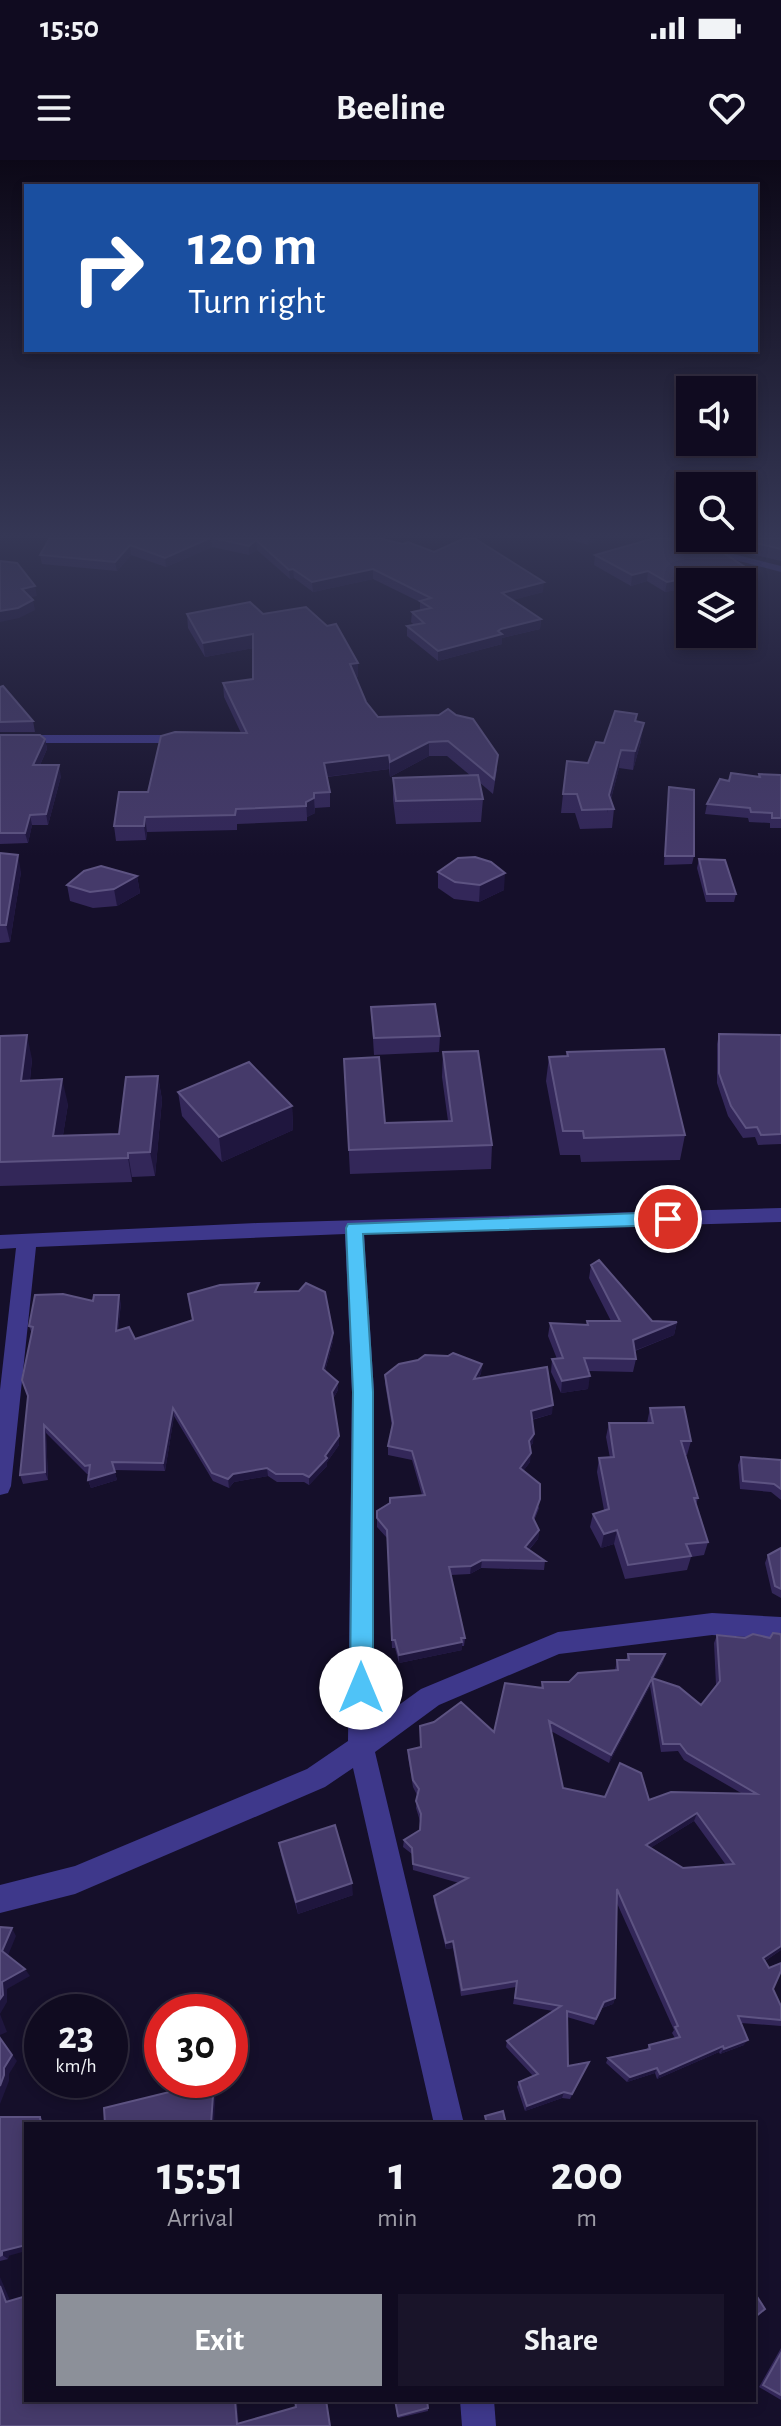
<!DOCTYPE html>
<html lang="en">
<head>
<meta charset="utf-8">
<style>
	body { margin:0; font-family:"Alegreya Sans",sans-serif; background:#191429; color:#f1f3f6; height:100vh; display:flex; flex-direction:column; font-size:30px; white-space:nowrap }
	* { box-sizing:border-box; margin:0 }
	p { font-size:26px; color:#9c9ba5 }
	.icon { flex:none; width:44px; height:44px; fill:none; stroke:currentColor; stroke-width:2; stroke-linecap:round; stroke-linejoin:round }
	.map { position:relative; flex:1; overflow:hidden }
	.side { position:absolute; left:24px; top:1962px; width:732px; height:280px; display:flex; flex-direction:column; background:#100b20; border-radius:0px; box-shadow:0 4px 12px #0003,0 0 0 2px #302b3e }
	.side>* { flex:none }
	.hud { position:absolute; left:24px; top:24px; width:734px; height:168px; border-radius:0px; box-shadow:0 4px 12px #0003,0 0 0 2px #302b3e; background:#1a4fa0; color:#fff; overflow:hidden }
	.buttons { position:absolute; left:676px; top:216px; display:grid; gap:16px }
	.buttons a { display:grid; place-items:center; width:80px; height:80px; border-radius:0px; background:#100b20; box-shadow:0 4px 12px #0003,0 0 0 2px #302b3e; font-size:40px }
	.speed { position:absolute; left:24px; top:1834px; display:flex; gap:16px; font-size:40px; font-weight:700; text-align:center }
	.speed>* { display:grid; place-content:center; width:104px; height:104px; border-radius:50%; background:#100b20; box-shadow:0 4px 12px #0003,0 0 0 2px #302b3e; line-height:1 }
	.speed small { font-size:20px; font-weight:400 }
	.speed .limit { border:12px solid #d22; background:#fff; color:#111 }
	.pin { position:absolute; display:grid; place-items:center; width:68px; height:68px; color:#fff; margin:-34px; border:4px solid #fff; border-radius:50%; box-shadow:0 2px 8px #0007 }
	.me { position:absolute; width:88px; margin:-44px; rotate:0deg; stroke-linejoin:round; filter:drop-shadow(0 0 6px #0008) }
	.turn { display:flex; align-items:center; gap:28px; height:168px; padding:0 32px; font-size:36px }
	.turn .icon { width:104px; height:104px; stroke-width:2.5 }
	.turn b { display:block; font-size:56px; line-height:68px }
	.eta { display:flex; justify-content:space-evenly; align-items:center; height:136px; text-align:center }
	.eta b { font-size:48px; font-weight:700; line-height:56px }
	.cta { display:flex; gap:16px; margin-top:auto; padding:16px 32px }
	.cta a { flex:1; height:92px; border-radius:0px; background:#8c9099; color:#fff; font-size:32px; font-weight:700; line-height:92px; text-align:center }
	.cta a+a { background:#191429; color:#f1f3f6 }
	.status { display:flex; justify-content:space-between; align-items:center; height:56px; padding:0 40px; background:#100b20; direction:ltr }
	.status svg { height:22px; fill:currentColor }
	header { display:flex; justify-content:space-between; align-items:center; height:104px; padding:0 32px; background:#100b20; font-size:36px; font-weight:700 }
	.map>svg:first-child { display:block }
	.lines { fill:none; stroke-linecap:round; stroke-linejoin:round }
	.street { fill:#3e388b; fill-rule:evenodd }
	.wall { fill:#332759; fill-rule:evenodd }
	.shaded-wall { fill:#1f163e }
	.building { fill:#453a6a; stroke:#5d5382; stroke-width:2; fill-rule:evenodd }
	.route { fill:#4fc3f7; stroke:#337fa1; stroke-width:2 }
</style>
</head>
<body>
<div class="status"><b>15:50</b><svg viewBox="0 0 49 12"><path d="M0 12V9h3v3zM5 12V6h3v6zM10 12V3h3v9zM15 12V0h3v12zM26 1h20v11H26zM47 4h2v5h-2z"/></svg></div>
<header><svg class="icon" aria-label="menu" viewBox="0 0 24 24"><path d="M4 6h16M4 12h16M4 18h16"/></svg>Beeline<svg class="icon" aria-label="heart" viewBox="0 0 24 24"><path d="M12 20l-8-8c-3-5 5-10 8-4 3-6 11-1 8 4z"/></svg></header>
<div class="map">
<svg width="781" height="2266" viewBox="0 0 781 2266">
	<rect width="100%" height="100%" fill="#150f2a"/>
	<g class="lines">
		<!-- street -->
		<g class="street">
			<path d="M651,378h19l111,28v6z"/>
			<path d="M0,575h186l6,4 -6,4h-186z"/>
			<path d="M781,1048v14l-417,12 10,158v331l47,-34 137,-57 154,-19 69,4v22l-69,-4 -153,19 -120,51 -64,47 89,372h-30l-81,-356 -28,19 -250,107 -75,19v-28l75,-19 232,-97 41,-28 4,-349 -7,-158 -309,13 -25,239 -3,7 -8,2v-105l16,-142 -16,1v-14l257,-12z"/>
			<path d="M460,2240h34l2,26h-34z"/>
		</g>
	</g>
	<!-- wall -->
	<g class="wall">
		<path d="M50,378h328l165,54 -31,8 29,19 -1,10 -38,9v6l-64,17 -31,-25v-10l7,-1 -3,-3 1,-10 8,-1v-9l-47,-23 -60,13 -19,-14 -4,1 -33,-29 -8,5 -37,-8 -46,20 -35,-12 -14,16 -75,-7 -2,-9z"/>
		<path d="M565,378h34l-11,7z"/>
		<path d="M713,378h68v23l-69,-16z"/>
		<path d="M595,395l148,22 -78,15 -18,-11 -16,5 -37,-21z"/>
		<path d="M187,454h76l95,49v14h-2l10,25 12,15 61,-2 58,54 -4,25 -14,-12 4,17 -2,23 -85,2 -3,-24v-22l78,-2 -24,-20h-18l-39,21 -1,-8 -62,8 3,15v15l-15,1v5l-8,4v4l-70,3v6l-90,2 -1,8 -30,1 -2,-15 34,-34 93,-59 -17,-36 -1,-14 30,-4v-31l-48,9 -17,-29z"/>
		<path d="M0,527l33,34 2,11h-35z"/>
		<path d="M637,554l-1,8 5,19 -8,29 -14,-2 -8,31 3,10 -2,19 -32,1 -5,-16h-14l2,-19 41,-51z"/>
		<path d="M0,575l45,4 2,10 -7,16 21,11 -13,49h-16l-4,18 -28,1z"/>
		<path d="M759,614l22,1v53h-11v-5l-21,-1 -1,-4 -43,-4 2,-10 22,-23 29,-4z"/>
		<path d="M669,627l25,69 -2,8 -28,1z"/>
		<path d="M0,693l21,19 -11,70 -10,1z"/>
		<path d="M699,699l37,35 -2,8h-28l-9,-34z"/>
		<path d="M438,712l66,18 -25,12 -25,-3 -16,-11z"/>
		<path d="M137,716l3,17 -23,13 -24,2 -23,-7 -3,-16z"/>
		<path d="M371,847l69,29 -1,16 -65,3z"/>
		<path d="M719,874l62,1v109l-23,1 -3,-8 -12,1 -15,-22 -11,-33v-39z"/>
		<path d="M0,876l32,23 -2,21 38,24 -5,31 56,-1 39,-58 4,24 -7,76 -23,1v5l-132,4z"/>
		<path d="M443,892l49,93 -1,24 -141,5 -6,-115 41,64 63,-2 -6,-44z"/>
		<path d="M567,892l118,83 -5,25 -99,2 -1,-7h-20l-14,-74 3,-24 17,-1z"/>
		<path d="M178,932l114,14 1,24 -71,32 -40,-46z"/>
		<path d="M591,1105l61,56 25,1 -3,13 -39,16 1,8 -3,13 -44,-1 -1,18 -27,4 -10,-21 1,-13h5l-9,-23 2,-13 37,2v-4h24l-22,-43z"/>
		<path d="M260,1131l73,42v8l-8,30 13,19 -5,9 6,46 -12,17v4l-18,19 -5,-3h-27l-9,-6 -34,6 -5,6 -16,-7 -39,-65 -9,55 -51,-1 3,10 -26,8 -3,-8 1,-6h-2l-41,-41 2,47 -25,4 -3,-9 8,-78 -6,-17 10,-46 -3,-8 64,-25 28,2 -3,27 17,9 58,-19z"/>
		<path d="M482,1204l-1,9 -2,5 73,36 -20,6 1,23 -3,4v15l-7,9 16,37 -5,13 5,9 -1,9 -9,11 16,11 -1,9 -63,-2 -11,6 -19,1 14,63 -1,8h-2v4l-63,13 -4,-15h-3l-5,-110 -10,-11v-16l45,-16 -10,-35 -24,-5v-9l4,-19 -7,-44v-8z"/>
		<path d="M650,1248l41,33 -4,14h-1l12,43 -2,7 12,37 -4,13 -13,2 -4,13 -62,9 -11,-35 -13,4 -11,-21 3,-13 11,-4 -7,-38 2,-14h11l-4,-21 3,-14h38z"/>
		<path d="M741,1297l40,3v40l-10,-8 -31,-3 -2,-24z"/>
		<path d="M781,1388v50l-9,-5 -7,-30 3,-8z"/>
		<path d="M717,1475l28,3h25l11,-2v314l-16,11 8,28 8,17v20l-40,-3 3,22 -24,9 -1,-2 -62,27 -2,-6 -28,9 -21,-19 2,-5 39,-9 2,-4 26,-7 -3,-5 2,-3 -58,-129 -1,97 -2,6 -11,4 -8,17 -27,-8 1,49 21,-4 -19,37 -8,-1 -37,13 -8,-24 2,-5 14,-6 -27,-29 1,-6 46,-30 -40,-7 3,-17 -55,9 -8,-48 -7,1 -12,-47v-6l25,-13 -46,-13 -1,-16 -9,-7 1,-7 16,-10v-9l-4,-13 1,-13 -4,-8 -5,-30v-7l13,-3 -1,-21 74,6 47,-44 1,-6h27l46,-12 2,-10h9l2,-6h37l-2,8 -9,16 47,27 15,-20 -2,-42zM650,1526l11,66 17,-1 6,9 57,33 -92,7 -44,-3 -42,-9 -12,-57 58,32zM694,1661l32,44 -43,3 -33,-20z"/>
		<path d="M279,1683l74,52 -55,19 -17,-59z"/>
		<path d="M0,1957h40l5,7h-19l-18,135 -8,2z"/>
		<path d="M781,2188v52l-22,-13z"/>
		<path d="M395,2240l33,8v3l-30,7z"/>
	</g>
	<!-- shaded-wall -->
	<g class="shaded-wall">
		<path d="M211,378l1,9 -46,20 -1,-9z"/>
		<path d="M589,378h10l-11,7z"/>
		<path d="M256,380l1,10 -8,5v-9z"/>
		<path d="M130,385l1,10 -14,16 -2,-9z"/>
		<path d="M745,407l-2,10 -24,5h-29v5l-25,5 2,-10z"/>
		<path d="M293,409l1,9 -4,1 -1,-9z"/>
		<path d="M373,409v10l-60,13 -1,-10z"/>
		<path d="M648,411l-1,10 -16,5 1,-11z"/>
		<path d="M544,422l-1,10 -41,11v-10z"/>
		<path d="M35,426l2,10 -13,3 -2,-10z"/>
		<path d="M33,440l2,10 -16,8 -19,4v-11z"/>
		<path d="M541,459l-1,10 -38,9v6l-64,17v-10l60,-20 3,-2z"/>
		<path d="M253,474l1,14 -49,9 -2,-14z"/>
		<path d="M358,503v14l-7,1 -1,-14z"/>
		<path d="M644,563l-3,18 -8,29 2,-19z"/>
		<path d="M45,579l2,10 -12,27 -2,-11z"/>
		<path d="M429,582v14l-39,21v-15z"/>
		<path d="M621,590l-2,18 -12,45 2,-18z"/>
		<path d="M389,595v14l-65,8v-14z"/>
		<path d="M59,605l2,11 -13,49 -2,-11z"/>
		<path d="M314,638l1,15 -8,4 -1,-15z"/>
		<path d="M30,655l2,10 -4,18 -3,-10z"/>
		<path d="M145,657l2,15 -1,8 -2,-14z"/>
		<path d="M18,695l3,17 -11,70 -4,-17z"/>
		<path d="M505,713l-1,17 -25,12 1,-17z"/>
		<path d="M137,716l3,17 -23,13 -3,-17z"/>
		<path d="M27,875l5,24 -5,46 -6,-24z"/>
		<path d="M158,916l4,24 -7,76 -5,-24z"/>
		<path d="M62,919l6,25 -9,56 -6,-24z"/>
		<path d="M292,946l1,24 -71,32 -3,-25z"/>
		<path d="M128,993l4,24v5l-4,-24z"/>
		<path d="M119,1135l2,8 -4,37 -1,-9z"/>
		<path d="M677,1162l-3,13 -43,17 2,-12z"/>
		<path d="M333,1173v8l-10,37v-9z"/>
		<path d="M482,1204l-1,9 -7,14v-8z"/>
		<path d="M590,1216l-2,13 -27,4 1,-12z"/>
		<path d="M338,1222v8l-6,10v-8z"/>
		<path d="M553,1245l-1,9 -22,6 1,-9z"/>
		<path d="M173,1248l1,8 -9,55 -2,-8z"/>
		<path d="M44,1265l2,8 2,47 -3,-8z"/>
		<path d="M534,1274l-1,9 -5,7 1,-9z"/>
		<path d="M339,1276v9l-12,17v4l-18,19v-8z"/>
		<path d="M531,1293l-1,9 -11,15 1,-9z"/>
		<path d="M267,1308l1,8 -34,6 -5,6 -1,-9 5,-5z"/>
		<path d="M115,1312l2,8 -26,8 -3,-8z"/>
		<path d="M539,1370l-1,9 -14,16 1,-8z"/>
		<path d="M617,1370l-3,14 -13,4 3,-14z"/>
		<path d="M482,1400l-1,8 -11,6 1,-8z"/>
		<path d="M462,1482v8l-63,13v-8z"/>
		<path d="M665,1494l-2,8 -10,19 -1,-3 -2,8 -41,77 2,-8z"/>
		<path d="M697,1653l-3,8 -50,31 2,-7z"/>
		<path d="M352,1723l1,12 -55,19 -2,-12z"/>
		<path d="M12,1768l4,8 -9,22 -5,-7z"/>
		<path d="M453,1781v7l-7,1v-6z"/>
		<path d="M781,1786v4l-21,14 3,-6z"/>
		<path d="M25,1809l5,7 -23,13v13l-7,12 7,18 -7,3v-36l2,-17z"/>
		<path d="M615,1838l-2,6 -11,4 -8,17 10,-23z"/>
		<path d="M0,1878l17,23 -8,13v7l-9,23z"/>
		<path d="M748,1880l-4,5 -24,9 4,-5z"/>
		<path d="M723,1886l-4,6 -62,27 3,-5z"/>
		<path d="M657,1908l-2,5 -28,9 3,-5z"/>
		<path d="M214,1921l2,6 -2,37h-3z"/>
		<path d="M564,1932l-2,6 -37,13 2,-5z"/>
		<path d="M26,2085v6l-18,5v3l-6,-4v-4z"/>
		<path d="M0,2117l12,28 -6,-3 -6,-16z"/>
		<path d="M235,2240h2l2,26 -2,-2z"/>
	</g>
	<!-- building -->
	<g class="building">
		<path d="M50,378h160l-45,20 -35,-13 -15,17 -75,-7z"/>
		<path d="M213,378h165l25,6 5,-2 26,10 31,-14h9l70,44 -42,11 39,26 -40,10 -3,2 4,3 -64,17 -31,-25 17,-3 -12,-11 19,-4 -11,-7 11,-3 -58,-29 -61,13 -19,-13 -4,1 -33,-30 -7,6z"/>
		<path d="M655,378h9l33,10 5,-4 14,4 29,19 -78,15 -19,-11 -16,4 -37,-20z"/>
		<path d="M734,378h47v11z"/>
		<path d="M0,401l17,2 18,23 -13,3 11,11 -15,8 -18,3z"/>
		<path d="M250,442l13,12 43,-7 21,19 9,-2 22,39 -8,1 16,38 12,15 61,-2 9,-6 8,6 17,4 25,36 -4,24 -46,-38 -19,1 -39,20 -1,-7 -65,8 6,29 -16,1v5l-8,4v4l-70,3 -1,6 -90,2 -1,9h-30l5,-34h29l13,-56 14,-4 72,1 -24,-50 30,-4v-45l-50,9 -16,-29z"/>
		<path d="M3,526l30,35 -33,1v-35z"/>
		<path d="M615,551l22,3 -2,7 9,2 -9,28 -14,-1 -12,45 5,14 -32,1 -5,-16h-14l4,-33 21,2 8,-21 8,1z"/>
		<path d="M0,575h40l5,4 -12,26h26l-13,49 -16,1 -5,18h-25z"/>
		<path d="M731,613l29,4 -1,-3 22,1v43h-9v-5l-21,-1 -1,-4 -43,-4 13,-25 9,2z"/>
		<path d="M478,615l5,24 -87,2 -3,-23z"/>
		<path d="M669,627l25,3v66h-29z"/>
		<path d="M0,693l18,2 -12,70h-6z"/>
		<path d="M475,697l16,5 14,11 -25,12 -25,-3 -17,-10 20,-14z"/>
		<path d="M699,699l26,1 11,34h-29z"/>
		<path d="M101,706l36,10 -23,13 -24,3 -23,-7 17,-14z"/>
		<path d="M435,844l5,32 -66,2 -3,-31z"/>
		<path d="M719,874l62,1v99l-20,1 -4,-8 -11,1 -15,-22 -12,-33z"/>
		<path d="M27,875l-6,46 41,-2 -9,57 66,-2 7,-57 32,-1 -8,76 -22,1v5l-128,4v-126z"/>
		<path d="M664,889l21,86 -101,3 -1,-7h-20l-14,-74 19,-1 -1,-4z"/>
		<path d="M478,891l14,94 -143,5 -5,-91 35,-2 6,66 67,-2 -9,-69z"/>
		<path d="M249,902l43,44 -73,31 -41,-45z"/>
		<path d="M599,1100l53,61 25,1 -44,18 3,19 -52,-1 6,18 -28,5 -10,-22 11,-1 -13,-35 38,2 -1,-4h33l-29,-56z"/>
		<path d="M259,1123l-4,9 44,-1 7,-8 19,9 8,41 -10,36 15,13 -6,10 7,44 -14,20 2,2 -18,19 -6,-3h-27l-9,-6 -34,6 -5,5 -16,-6 -39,-65 -10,55 -51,-1 3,10 -27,8 2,-15 -5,1 -41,-41 1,47 -25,3 8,-79 -6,-16 11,-53 -4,-1 6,-31 28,-1 30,7 1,-6h25l-3,36 13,-4 6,12 58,-19 -5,-26 32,-9z"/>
		<path d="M453,1193l29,11 -8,15 73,-12 6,38 -22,6 3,23 -5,7 2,12 -11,15 20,16v15l-7,19 6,12 -14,17 20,14 -63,-1 -11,6 -22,1 16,71h-4l1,4 -63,13 -4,-15h-3l-5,-110 -10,-12v-7l13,-8v-5l35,-3 -13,-44 -24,-5 5,-23 -8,-48 14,-11 19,-4 7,-5 23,1z"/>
		<path d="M684,1247l7,34h-10l17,57h-4l14,44 -22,2 5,12 -63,9 -11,-35 -13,4 -11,-20 16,-5 -10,-51 15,-1 -5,-34h44l-3,-15z"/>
		<path d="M741,1297l40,3v29l-7,-5 -31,-3z"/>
		<path d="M781,1388v41l-6,-3 -7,-31z"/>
		<path d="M773,1473l7,1 1,2v310l-18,12 6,10 12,-5v8l-8,18 8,17v14l-43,-4 10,24 -24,9 -1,-3 -63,28 -3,-6 -27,9 -22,-19 42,-9 -1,-4 31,-8 -5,-10 3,-1 -61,-137 -2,109 -11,4 -8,17 -29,-8 1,55 21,-4 -17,32 -8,-2 -37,14 -8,-24 19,-8 -31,-33 54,-35 -46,-8 2,-17 -55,9 -9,-49 -7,2 -12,-47 34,-18 -55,-14 -1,-16 -8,-8 16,-10 1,-16 -5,-13 3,-12 -6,-9 -5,-30 13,-3 -1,-21 14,-4 27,-20 33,30 11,-49 38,5 -1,-6h27l9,-9 40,-3 -1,-10h12l-1,-6h37l-54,101 -62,-34 14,67 42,9 15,-34 21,10 8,27 22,-8 86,2 -70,-41 -7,-9h-17l-11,-66 27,9 22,18 19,-24 -3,-46 28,3 8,-4 17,4zM697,1653l37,51 -51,4 -37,-23z"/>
		<path d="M335,1665l17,58 -56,19 -17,-59z"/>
		<path d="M0,1767l12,1 -10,23 23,18 -23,13 1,13 -3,4z"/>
		<path d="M0,1878l12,17 -8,13v7l-4,11z"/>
		<path d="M214,1921l-3,43h-106l-1,-16z"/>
		<path d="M503,1951l3,13h-19l-2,-8z"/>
		<path d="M0,1957h40l1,7h-15v121l-24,6v4l-2,1z"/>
		<path d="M0,2126l6,16 20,-6v104h209l2,24 59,-17 -1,-7h31l4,26h-330z"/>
		<path d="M754,2132l11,17 -11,9z"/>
		<path d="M781,2193v42l-18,-10z"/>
		<path d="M395,2240h32l1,8 -30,8z"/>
	</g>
	<!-- sky -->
	<linearGradient id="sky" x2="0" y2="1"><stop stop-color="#0c0817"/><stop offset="0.54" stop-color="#353755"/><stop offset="1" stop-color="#353755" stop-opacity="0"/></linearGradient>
	<rect width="781" height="696" fill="url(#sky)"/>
	<!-- route -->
	<path class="route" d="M668,1052l9,7 -9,6 -305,9 10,158v296l-4,8 -8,3 -8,-3 -3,-8 3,-296 -7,-164 2,-4z"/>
</svg>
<div class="buttons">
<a><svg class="icon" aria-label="sound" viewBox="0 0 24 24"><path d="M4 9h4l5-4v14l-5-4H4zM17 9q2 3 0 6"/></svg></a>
<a><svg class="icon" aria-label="search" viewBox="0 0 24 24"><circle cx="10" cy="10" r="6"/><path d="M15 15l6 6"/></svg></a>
<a><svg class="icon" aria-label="layers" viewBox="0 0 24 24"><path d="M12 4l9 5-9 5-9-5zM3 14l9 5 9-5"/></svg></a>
</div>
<div class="speed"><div>23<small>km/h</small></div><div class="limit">30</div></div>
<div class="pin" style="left:668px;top:1059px;background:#d93025"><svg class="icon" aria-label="arrive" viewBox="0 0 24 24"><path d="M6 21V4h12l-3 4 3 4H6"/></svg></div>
<svg class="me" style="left:361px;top:1528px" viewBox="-20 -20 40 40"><circle r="19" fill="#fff"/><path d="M0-13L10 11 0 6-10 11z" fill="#4fc3f7"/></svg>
<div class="hud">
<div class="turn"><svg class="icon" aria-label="right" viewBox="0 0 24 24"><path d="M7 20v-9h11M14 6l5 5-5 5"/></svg><div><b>120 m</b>Turn right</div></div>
</div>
<section class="side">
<div class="eta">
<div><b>15:51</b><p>Arrival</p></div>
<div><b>1</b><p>min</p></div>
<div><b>200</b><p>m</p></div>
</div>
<div class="cta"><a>Exit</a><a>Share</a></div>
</section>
</div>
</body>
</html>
